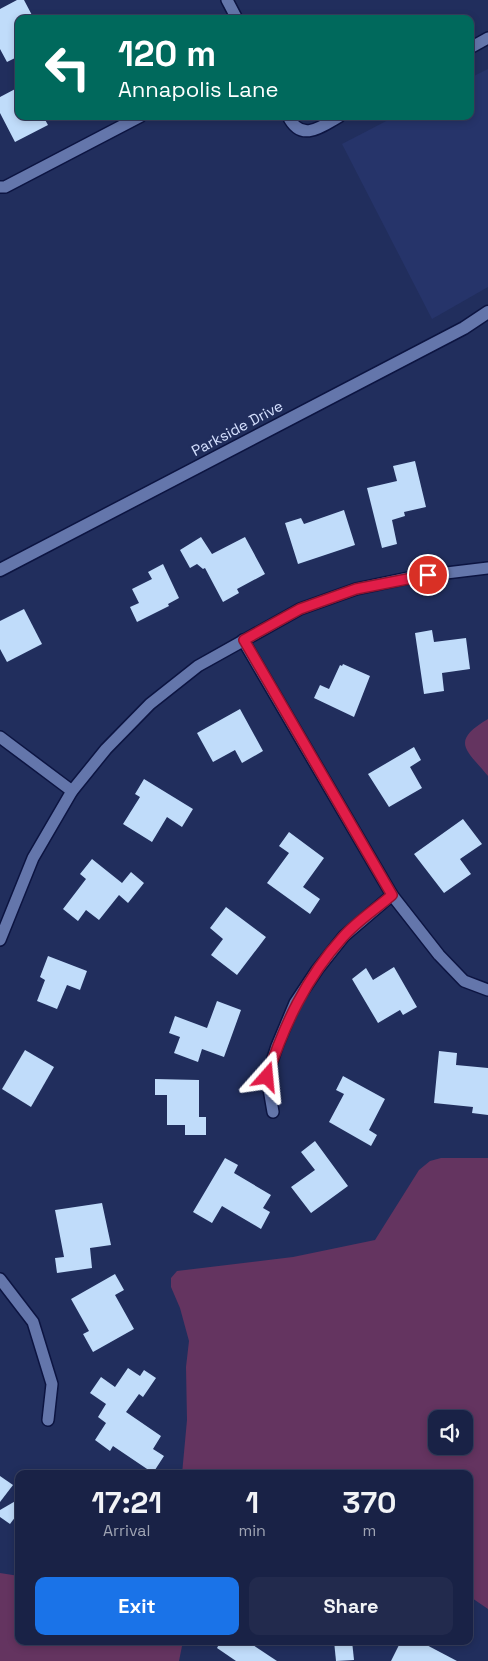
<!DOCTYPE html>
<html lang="en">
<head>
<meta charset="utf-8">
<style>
	body { margin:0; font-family:"Space Grotesk",sans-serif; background:#222a4d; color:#f1f3f6; height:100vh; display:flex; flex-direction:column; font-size:19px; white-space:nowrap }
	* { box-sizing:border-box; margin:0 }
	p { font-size:16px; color:#9fa4b3 }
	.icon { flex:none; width:28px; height:28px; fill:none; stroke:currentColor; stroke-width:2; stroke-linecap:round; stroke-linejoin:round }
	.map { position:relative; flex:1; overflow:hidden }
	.details { position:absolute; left:15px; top:1470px; width:458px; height:175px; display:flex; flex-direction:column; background:#192246; border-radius:10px; box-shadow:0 2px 8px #0003,0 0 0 1px #373f5f }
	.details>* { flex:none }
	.hud { position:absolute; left:15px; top:15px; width:459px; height:105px; border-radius:10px; box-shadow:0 2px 8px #0003,0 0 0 1px #373f5f; background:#00695c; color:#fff; overflow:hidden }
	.buttons { position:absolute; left:428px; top:1410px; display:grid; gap:10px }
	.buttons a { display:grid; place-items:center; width:45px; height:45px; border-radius:10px; background:#192246; box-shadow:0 2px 8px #0003,0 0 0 1px #373f5f; font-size:25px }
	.pin { position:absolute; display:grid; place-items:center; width:42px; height:42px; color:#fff; margin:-21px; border:2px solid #fff; border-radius:50%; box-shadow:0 1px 5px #0007 }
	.me { position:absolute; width:55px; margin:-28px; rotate:18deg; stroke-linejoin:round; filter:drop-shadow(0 0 4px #0008) }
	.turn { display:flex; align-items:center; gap:18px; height:105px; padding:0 20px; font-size:22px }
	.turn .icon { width:65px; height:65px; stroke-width:2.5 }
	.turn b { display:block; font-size:35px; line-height:42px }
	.eta { display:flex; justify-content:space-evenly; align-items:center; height:85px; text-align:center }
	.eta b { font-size:30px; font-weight:700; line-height:35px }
	.button { display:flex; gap:10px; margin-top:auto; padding:10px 20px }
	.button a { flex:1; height:58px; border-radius:10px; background:#1a73e8; color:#fff; font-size:20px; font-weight:700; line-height:58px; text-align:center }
	.button a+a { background:#222a4d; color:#f1f3f6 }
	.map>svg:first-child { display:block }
	.built { fill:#26346a }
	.water { fill:#643460; fill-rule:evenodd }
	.building { fill:#c0dcfa }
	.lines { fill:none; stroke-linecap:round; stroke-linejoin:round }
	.minor-casing { stroke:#0c1441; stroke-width:14 }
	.tertiary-casing { stroke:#0c1441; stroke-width:15 }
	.minor { stroke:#6476ab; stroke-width:11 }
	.tertiary { stroke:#6476ab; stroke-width:12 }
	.route-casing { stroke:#92132f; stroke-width:12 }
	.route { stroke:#e11d48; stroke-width:9 }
	.labels { text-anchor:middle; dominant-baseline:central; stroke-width:5; stroke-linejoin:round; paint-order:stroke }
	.street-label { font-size:15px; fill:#d5e0fe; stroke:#212e5d }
</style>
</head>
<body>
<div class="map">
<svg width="488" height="1661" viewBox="0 0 488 1661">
	<rect width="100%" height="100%" fill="#212e5d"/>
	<!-- built -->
	<path class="built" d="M488,69v218l-56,32 -90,-175 54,-28h74v-38z"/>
	<!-- water -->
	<g class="water">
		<path d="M488,719v57c-21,-26 -39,-34 0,-57z"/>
		<path d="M441,1158h47v451l-19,-13v-122h-287l5,-54 -1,-53 3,-26 -9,-33 -9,-21v-9l6,-7 116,-14 82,-17 44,-70 11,-9zM436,1419h28v27h-28z"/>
		<path d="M0,1573l19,3v65h164l-4,20h-179z"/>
	</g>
	<!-- building -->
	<g class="building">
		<path d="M17,0h7l10,19h-15v37l-12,6 -7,-13v-40z"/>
		<path d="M19,87v29h24l5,9 -33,17 -15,-29v-16z"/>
		<path d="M415,461l11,46 -22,5 1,4 -13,4 5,24 -15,4 -15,-60 30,-7 -4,-15z"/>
		<path d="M344,510l11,35 -57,19 -13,-41 16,-5 3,6z"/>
		<path d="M201,537l11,17 33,-17 20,37 -28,15 2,4 -16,9 -18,-34 -2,1 -6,-5 -7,4 -10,-18z"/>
		<path d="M163,564l16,34 -11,6 1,2 -32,16 -7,-15 9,-4 -7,-14 20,-10 -4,-7z"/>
		<path d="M24,609l18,35 -35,18 -7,-13v-28z"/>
		<path d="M432,630l2,12 32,-4 4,31 -28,4 2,18 -20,3 -9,-61z"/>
		<path d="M343,664l27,12 -16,41 -40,-19 6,-13 9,4 11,-24 2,1z"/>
		<path d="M240,709l23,42 -21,12 -7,-13 -22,12 -16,-29z"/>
		<path d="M414,747l7,13 -11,7 12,21 -33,19 -21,-33z"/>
		<path d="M144,779l49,30 -11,18 -15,-10 -15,25 -29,-18 17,-27 -5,-3z"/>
		<path d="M463,819l19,25 -22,15 11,15 -27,19 -30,-39z"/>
		<path d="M289,832l35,26 -21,29 17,12 -10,15 -43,-31 22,-30 -10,-7z"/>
		<path d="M92,859l30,24 9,-11 13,11 -16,20 -9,-8 -20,25 -13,-10 -8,11 -15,-12 23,-30 -6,-5z"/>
		<path d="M226,907l40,30 -29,38 -26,-20 12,-16 -13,-11z"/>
		<path d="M48,956l39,15 -7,19 -13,-5 -10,24 -20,-8 8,-21 -5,-3z"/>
		<path d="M394,967l23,40 -14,8 -3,-5 -22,13 -26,-44 14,-11 7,12z"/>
		<path d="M217,1001l24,9 -17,47 -22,-8 -4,13 -24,-9 6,-16 -11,-4 6,-17 32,12z"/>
		<path d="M25,1050l29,17 -23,40 -29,-18z"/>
		<path d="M439,1051l18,2 -1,12 32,3v47l-16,-2 1,-6 -39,-4z"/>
		<path d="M343,1076l42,23 -16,31 8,5 -6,11 -42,-24 15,-28 -8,-4z"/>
		<path d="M155,1079l44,1v37h7v18h-21v-10h-18v-30h-12z"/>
		<path d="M315,1141l33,45 -37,27 -20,-26 24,-17 -14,-18z"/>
		<path d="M225,1158l13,7 -4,8 37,22 -8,13 7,4 -9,17 -39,-23 -10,17 -19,-11z"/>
		<path d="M102,1203l9,42 -21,3 2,20 -35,5 -2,-15 9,-1 -9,-47z"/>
		<path d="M115,1274l9,16 -9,5 19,34 -41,23 -10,-18 6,-3 -18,-32z"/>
		<path d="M128,1368l12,8 4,-6 12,8 -13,19 -4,-3 -13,18 35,24 -8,13 11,7 -11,17 -40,-27 -3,5 -15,-11 11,-17 -8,-6 8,-13 -16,-11 11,-16 14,10z"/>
		<path d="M0,1476l13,9 -13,17z"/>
		<path d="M19,1499v13l-9,12 -10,-7v-7z"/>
		<path d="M221,1641h26l30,20h-41l-19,-13z"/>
		<path d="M334,1641h18l2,19 -18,1z"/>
		<path d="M401,1641h18l38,20h-66z"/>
	</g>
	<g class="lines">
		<!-- minor casing -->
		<g class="minor-casing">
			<g id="minor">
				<path d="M227,0l10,19"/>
				<path d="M470,48l18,-10"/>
				<path d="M288,116c13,27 33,11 52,0"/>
				<path d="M0,187h5l136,-71"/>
				<path d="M243,640l149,255 47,60 25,26 24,9"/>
				<path d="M0,737l72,54"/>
				<path d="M0,940l33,-82 39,-67 34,-42 44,-45 48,-38 102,-57 56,-20 57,-12 75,-9"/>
				<path d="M273,1112l-6,-35 10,-31 18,-43 22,-33 27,-34 48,-41"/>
				<path d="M0,1279l33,43 19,62 -4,36"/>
			</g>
		</g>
		<!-- tertiary casing -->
		<g class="tertiary-casing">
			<path id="tertiary" d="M0,570l464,-242 24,-16"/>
		</g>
		<!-- minor -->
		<use href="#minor" class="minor"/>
		<!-- tertiary -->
		<use href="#tertiary" class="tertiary"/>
	</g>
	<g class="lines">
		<!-- route casing -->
		<g class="route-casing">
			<path id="route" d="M267,1077c17,-52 39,-99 76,-140 14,-16 33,-28 49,-42l-148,-255 56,-31 56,-20 72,-14"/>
		</g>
		<!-- route -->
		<use href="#route" class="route"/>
	</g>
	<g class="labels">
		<!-- street labels -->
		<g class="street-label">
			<text transform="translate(237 428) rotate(-28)">Parkside Drive</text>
		</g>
	</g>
</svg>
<div class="buttons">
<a><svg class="icon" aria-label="sound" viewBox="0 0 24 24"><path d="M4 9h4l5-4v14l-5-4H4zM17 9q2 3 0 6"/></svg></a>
</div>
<div class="pin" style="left:428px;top:575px;background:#d93025"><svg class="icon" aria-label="arrive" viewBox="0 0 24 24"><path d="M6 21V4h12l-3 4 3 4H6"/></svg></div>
<svg class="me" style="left:267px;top:1077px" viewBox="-20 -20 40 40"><path d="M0-17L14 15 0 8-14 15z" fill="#e11d48" stroke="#fff" stroke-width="4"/></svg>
<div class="hud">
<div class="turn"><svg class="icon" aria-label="left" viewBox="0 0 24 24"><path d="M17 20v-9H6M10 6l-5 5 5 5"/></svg><div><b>120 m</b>Annapolis Lane</div></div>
</div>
<section class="details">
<div class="eta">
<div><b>17:21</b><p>Arrival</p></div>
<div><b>1</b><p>min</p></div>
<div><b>370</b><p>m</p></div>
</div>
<div class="button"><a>Exit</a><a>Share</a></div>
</section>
</div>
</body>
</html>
